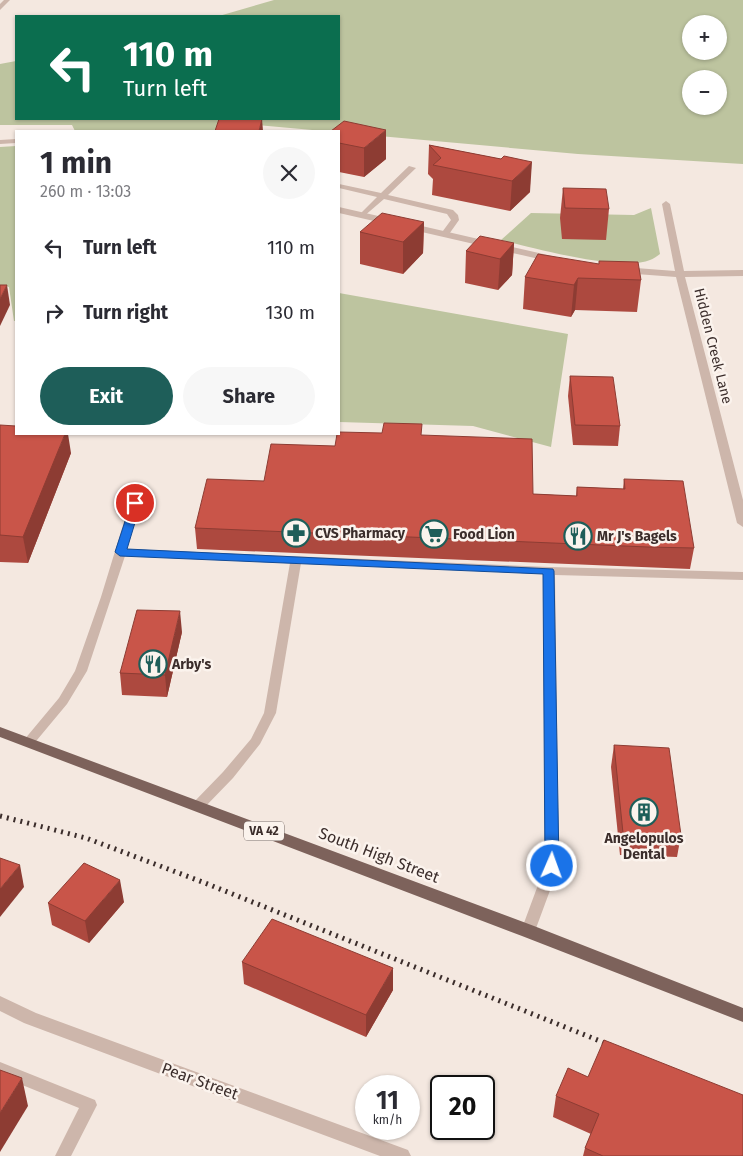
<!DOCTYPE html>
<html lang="en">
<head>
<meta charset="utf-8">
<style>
	body { margin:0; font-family:"Fira Sans",sans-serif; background:#f7f7f7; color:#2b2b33; height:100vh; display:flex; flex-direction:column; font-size:19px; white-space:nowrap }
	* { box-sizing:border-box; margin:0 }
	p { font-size:16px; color:#7c7c81 }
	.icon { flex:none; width:28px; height:28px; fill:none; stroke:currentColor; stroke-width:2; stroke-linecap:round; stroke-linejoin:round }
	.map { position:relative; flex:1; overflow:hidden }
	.drawer { position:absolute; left:15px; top:130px; width:325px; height:305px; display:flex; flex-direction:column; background:#fff; border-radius:0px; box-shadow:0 1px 4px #0004 }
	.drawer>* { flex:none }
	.top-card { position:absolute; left:15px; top:15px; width:325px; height:105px; border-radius:0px; box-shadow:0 1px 4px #0004; background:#0b6e4f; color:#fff; overflow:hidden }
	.tools { position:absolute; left:682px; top:15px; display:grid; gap:10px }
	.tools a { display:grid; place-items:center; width:45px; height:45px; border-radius:50%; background:#fff; box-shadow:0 1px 4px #0004; font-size:25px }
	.speed { position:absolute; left:355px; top:1075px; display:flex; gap:10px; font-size:25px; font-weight:700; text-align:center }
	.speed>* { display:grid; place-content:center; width:65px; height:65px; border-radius:50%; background:#fff; box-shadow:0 1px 4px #0004; line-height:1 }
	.speed small { font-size:12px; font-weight:400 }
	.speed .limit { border:2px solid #111; border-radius:8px; background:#fff; color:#111 }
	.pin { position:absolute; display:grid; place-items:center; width:42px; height:42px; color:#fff; margin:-21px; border:2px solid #fff; border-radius:50%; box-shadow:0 1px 5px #0007 }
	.me { position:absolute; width:55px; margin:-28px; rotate:2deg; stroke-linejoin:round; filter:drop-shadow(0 0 4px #0008) }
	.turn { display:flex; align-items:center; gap:18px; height:105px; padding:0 25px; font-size:22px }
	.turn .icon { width:65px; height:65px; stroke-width:2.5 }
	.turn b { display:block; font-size:35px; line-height:42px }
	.round { display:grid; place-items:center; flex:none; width:52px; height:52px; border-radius:26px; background:#f7f7f7 }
	.summary { display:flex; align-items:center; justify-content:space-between; height:85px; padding:0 25px }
	h1 { font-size:30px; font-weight:700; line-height:38px }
	.button { display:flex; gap:10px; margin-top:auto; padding:10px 25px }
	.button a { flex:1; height:58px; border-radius:30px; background:#1e5e59; color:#fff; font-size:20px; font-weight:700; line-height:58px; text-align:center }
	.button a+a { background:#f7f7f7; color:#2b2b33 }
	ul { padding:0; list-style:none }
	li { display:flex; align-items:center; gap:15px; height:65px; padding:0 25px }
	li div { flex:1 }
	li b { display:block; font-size:19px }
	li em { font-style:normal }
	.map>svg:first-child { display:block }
	.green { fill:#bdc49f; fill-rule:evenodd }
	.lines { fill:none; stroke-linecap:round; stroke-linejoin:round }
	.service { fill:#cdb6ab; fill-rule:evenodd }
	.minor { fill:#cdb6ab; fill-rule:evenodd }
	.tertiary { fill:#cdb6ab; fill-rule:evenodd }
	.primary { fill:#7d625b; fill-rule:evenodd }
	.rail { stroke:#3b2d2b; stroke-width:5; stroke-dasharray:2 5; stroke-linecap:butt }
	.wall { fill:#ad493f }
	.shaded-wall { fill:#8d3c33 }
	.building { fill:#c95549; stroke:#8d3c33 }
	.route { fill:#1a73e8; stroke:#114b97 }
	.labels { text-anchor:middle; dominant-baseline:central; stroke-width:5; stroke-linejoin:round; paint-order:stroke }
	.shield { fill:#fbf3ed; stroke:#756865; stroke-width:1 }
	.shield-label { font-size:12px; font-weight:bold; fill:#3b2d2b }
	.street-label { font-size:14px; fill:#3b2d2b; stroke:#fbf3ed }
	.poi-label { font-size:14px; font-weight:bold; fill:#3b2d2b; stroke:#fbf3ed; text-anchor:start }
	.near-street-label { font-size:16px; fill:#3b2d2b; stroke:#fbf3ed }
</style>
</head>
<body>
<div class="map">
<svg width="743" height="1156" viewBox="0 0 743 1156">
	<rect width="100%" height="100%" fill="#f4e8e0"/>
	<!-- green -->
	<g class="green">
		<path d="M274,0h469v164l-165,-10 -353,-32 -8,9h-142l-3,-6h-72v-61l16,-3v58h323v-103h-120zM691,24h28v27h-28zM691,79h28v27h-28z"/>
		<path d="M16,146v175h-2l-5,-34 -9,-2v-138z"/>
		<path d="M651,208l9,46c-3,2 -7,5 -10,6 -28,12 -118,-12 -149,-20l30,-27 103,2z"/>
		<path d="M339,293l229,41 -17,113 -78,-21 -134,-4z"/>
	</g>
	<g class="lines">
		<!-- service -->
		<g class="service">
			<path d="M4,0h6l-10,10v-6z"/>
			<path d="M16,139v4l-16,1v-4z"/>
			<path d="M409,166l7,2 -28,27 65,15 5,5 1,5 -12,17 -7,-2 11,-15 -4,-6 -63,-15 -21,18 -4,-2 18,-18 -38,-9v-4l42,9z"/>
			<path d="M140,483l5,3 -18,63 422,18 194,5v8l-188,-5 4,291 -24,65 -2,4 -5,2 -5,-2 -2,-4 24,-65 -2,-292 -242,-11 -25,150 -16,31 -27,34 -30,31 -5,2 -5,-2 -2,-3 2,-3 30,-31 28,-33 13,-26 26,-150 -165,-7 -38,115 -20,33 -35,42h-8l-2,-3 2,-3 35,-42 16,-27 26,-74 34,-111z"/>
			<path d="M0,1062l95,38 2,5 -26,51h-16l24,-48 -79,-32z"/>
		</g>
		<!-- minor -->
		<g class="minor">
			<path d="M666,201l4,3 14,67 59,-1v6l-58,1 58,223v27l-6,-4 -61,-246 -53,-4 -5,-3 5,-3 52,4 -13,-67z"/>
			<path d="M339,207l213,49 5,3 -5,3 -213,-49z"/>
		</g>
		<!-- tertiary -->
		<path class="tertiary" d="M0,996l36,17 372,137 3,6h-31l-356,-133 -24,-12z"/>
		<!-- primary -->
		<path class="primary" d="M0,727l534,199 209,82v14l-221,-86 -522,-199z"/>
		<!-- rail -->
		<path class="rail" d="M0,816l86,22 119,45 410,164"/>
	</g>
	<!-- wall -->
	<g class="wall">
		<path d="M339,131l47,28 -22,18 -25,-5z"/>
		<path d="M429,145l72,14 29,33 -20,19 -78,-16 1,-16 -5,-5z"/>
		<path d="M563,188l46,21 -3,31 -44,-1 -2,-21z"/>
		<path d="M424,222l-1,31 -20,21 -43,-10v-32z"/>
		<path d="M514,243l-2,32 -14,15 -33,-7 1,-32z"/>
		<path d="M599,261l42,19 -4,32 -62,-2 -4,7 -48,-8 2,-32 74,-13z"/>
		<path d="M570,376l50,50 -2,20 -45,-1 -5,-49z"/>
		<path d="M0,425l71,28 -43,110 -28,-1z"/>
		<path d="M421,435l112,59 43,2 1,-9 46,2 1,-10 70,69 -4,21 -493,-20 -2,-21 140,-82z"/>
		<path d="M182,632l-15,65 -45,-2 -2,-22z"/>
		<path d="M614,745l67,90 -4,22 -57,-2 -9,-88z"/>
		<path d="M124,902l-35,41 -37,-18 -4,-22z"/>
		<path d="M242,962l151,28 -27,47 -122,-53z"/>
		<path d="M556,1096l187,60h-160l2,-8 6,-14 -38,-17z"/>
	</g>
	<!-- shaded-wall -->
	<g class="shaded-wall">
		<path d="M262,119l1,12h-4z"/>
		<path d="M386,130v29l-22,18v-29z"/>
		<path d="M532,162l-2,30 -20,19 2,-30z"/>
		<path d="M424,222l-1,31 -20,21v-32z"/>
		<path d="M514,243l-2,32 -14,15 2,-31z"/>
		<path d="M578,278l-3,32 -4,7 3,-32z"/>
		<path d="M7,285l3,20 -10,21v-27z"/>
		<path d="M65,434h3l3,19 -43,110 -5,-26z"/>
		<path d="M180,611l2,21 -15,65 -2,-22z"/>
		<path d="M20,865l4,22 -24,30v-28z"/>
		<path d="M120,880l4,22 -35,41 -4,-22z"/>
		<path d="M393,968v22l-27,47v-22z"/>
		<path d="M22,1078l6,28 -28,46v-39z"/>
	</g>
	<!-- building -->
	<g class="building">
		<path d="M219,119h43l-3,12h-44z"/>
		<path d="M344,121l42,9 -22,18 -25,-5v-12h-8z"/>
		<path d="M429,145l72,14 3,-3 28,6 -20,19 -79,-16 8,-7z"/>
		<path d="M563,188l43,1 3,20 -44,-1z"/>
		<path d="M382,213l42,9 -21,20 -43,-10z"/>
		<path d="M480,236l34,7 -14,16 -34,-8z"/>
		<path d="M538,254l61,10v-3l39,1 3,18 -63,-2 -4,7 -49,-8z"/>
		<path d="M0,285h7l-7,14z"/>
		<path d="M570,376l43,1 7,49 -45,-1z"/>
		<path d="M384,423l38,1 -1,11 111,4 1,55 44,2v-9l48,2 -1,-10 59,2 11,67 -46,-1 -453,-19 12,-49 57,2 7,-37 64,2 2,-12h2v-2l43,1z"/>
		<path d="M0,425l16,1v8h49l-42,103 -23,-2z"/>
		<path d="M137,610l43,1 -15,64 -45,-2z"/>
		<path d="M614,745l55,3 12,87 -58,-2z"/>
		<path d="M0,858l20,7 -20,24z"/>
		<path d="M84,863l36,17 -35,41 -37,-18z"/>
		<path d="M272,919l121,49 -27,47 -124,-53z"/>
		<path d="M604,1040l139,55v61h-140l-18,-8 14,-34 -43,-18 12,-28 20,9z"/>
		<path d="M0,1070l22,8 -22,35z"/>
	</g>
	<!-- route -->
	<path class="route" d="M132,500h3l6,3 -14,46 426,20 1,2 5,295 -2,3 -5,2 -5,-2 -2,-3 -2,-292 -423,-18 -5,-4z"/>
	<!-- icons -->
	<defs>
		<g id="pharmacy-ring" transform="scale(1.4375)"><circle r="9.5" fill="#fbf3ed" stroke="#1e5e59" stroke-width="1.5"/><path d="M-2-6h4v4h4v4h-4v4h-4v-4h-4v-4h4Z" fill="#1e5e59"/></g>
		<g id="supermarket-ring" transform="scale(1.4375)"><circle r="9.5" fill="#fbf3ed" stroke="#1e5e59" stroke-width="1.5"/><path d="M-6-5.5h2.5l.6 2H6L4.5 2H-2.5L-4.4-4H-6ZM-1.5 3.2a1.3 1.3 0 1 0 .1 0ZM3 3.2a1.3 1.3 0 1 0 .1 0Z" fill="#1e5e59"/></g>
		<g id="restaurant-ring" transform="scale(1.4375)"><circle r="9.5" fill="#fbf3ed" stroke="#1e5e59" stroke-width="1.5"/><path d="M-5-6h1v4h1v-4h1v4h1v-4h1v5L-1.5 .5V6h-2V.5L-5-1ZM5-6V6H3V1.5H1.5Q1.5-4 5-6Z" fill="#1e5e59"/></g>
		<g id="building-ring" transform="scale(1.4375)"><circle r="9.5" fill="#fbf3ed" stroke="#1e5e59" stroke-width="1.5"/><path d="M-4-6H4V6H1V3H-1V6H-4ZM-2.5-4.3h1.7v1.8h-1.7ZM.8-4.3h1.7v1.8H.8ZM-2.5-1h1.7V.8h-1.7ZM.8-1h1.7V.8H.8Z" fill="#1e5e59"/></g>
	</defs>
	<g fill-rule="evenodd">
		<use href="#pharmacy-ring" x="296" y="533"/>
		<use href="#supermarket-ring" x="434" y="534"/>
		<use href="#restaurant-ring" x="578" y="536"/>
		<use href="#restaurant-ring" x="153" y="664"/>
		<use href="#building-ring" x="644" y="812"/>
	</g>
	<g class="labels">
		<!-- shield labels -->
		<rect class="shield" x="244" y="821.5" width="40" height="19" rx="4"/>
		<g class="shield-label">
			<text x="264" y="831">VA 42</text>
		</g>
		<!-- street labels -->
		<g class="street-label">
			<text transform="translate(713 346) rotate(76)">Hidden Creek Lane</text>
		</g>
		<!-- poi labels -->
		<g class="poi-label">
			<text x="315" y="533">CVS Pharmacy</text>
			<text x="453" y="534">Food Lion</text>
			<text x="597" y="536">Mr J's Bagels</text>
			<text x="172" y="664">Arby's</text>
			<text x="644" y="838" text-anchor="middle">Angelopulos<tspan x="644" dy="16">Dental</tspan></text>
		</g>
		<!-- near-street labels -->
		<g class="near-street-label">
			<text transform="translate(379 855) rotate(21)">South High Street</text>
			<text transform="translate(200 1081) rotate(20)">Pear Street</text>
		</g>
	</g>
</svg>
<div class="tools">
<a>+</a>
<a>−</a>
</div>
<div class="speed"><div>11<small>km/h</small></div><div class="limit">20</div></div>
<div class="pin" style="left:135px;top:503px;background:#d93025"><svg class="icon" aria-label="arrive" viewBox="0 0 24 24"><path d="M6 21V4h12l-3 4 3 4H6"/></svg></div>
<svg class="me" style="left:552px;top:866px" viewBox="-20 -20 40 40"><circle r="17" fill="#1a73e8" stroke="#fff" stroke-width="3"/><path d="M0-11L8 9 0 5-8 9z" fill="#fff"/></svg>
<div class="top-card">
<div class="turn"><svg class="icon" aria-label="left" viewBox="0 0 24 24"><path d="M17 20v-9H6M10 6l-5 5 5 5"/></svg><div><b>110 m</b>Turn left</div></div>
</div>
<section class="drawer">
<div class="summary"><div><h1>1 min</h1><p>260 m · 13:03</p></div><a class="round"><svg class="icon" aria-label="close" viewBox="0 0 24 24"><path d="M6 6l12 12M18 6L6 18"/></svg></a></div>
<ul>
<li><svg class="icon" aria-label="left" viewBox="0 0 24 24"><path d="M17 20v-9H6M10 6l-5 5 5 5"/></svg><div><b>Turn left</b></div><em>110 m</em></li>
<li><svg class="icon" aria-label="right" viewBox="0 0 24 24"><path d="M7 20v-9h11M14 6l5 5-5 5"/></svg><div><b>Turn right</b></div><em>130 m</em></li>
</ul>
<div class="button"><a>Exit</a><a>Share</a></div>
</section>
</div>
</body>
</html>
